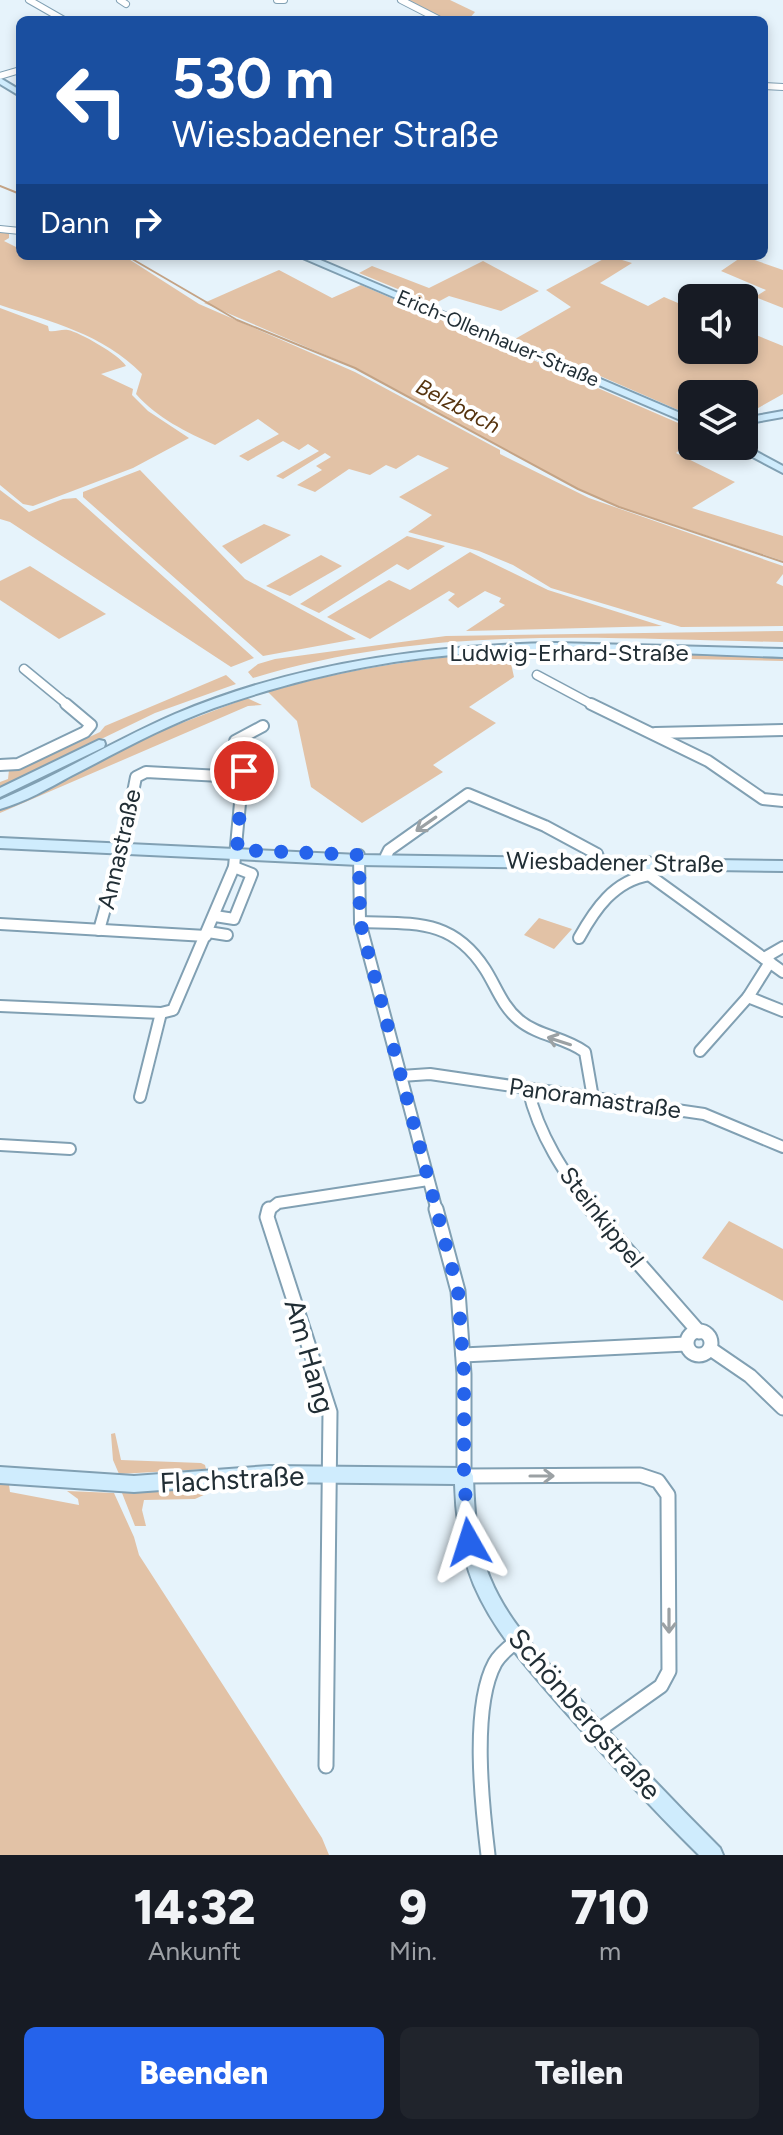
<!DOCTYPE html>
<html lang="de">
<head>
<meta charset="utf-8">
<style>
	body { margin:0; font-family:Figtree,sans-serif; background:#20242c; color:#f1f3f6; height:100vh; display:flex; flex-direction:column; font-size:30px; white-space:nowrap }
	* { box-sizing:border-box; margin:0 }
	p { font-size:26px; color:#9ea1a6 }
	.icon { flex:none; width:44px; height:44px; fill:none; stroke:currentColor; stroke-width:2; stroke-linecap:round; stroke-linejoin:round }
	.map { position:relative; height:1855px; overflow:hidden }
	.side { display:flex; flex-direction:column; background:#171b24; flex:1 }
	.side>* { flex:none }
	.banner { position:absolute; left:16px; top:16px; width:752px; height:244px; border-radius:12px; box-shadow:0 4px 12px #0003; background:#1a4fa0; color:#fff; overflow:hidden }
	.controls { position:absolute; left:678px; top:284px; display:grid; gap:16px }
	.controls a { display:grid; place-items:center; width:80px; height:80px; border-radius:12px; background:#171b24; box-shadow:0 4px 12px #0003; font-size:40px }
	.pin { position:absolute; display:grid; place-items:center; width:68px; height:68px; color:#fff; margin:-34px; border:4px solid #fff; border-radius:50%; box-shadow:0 2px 8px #0007 }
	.me { position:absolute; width:88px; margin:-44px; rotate:354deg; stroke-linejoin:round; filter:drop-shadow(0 0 6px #0008) }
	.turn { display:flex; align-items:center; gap:28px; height:168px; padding:0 24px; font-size:36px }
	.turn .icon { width:104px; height:104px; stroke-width:2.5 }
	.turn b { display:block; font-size:56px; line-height:68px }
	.then { display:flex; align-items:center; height:76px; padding:0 24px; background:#0003; gap:16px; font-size:30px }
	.eta { display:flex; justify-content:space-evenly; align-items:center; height:136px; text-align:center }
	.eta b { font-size:48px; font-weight:800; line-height:56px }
	.primary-button { display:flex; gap:16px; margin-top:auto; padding:16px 24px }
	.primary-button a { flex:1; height:92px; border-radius:12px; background:#2563eb; color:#fff; font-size:32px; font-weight:800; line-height:92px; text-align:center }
	.primary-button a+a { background:#20242c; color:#f1f3f6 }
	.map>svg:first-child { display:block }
	.green { fill:#e2c2a6 }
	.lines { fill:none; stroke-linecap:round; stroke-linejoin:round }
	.stream { stroke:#c4a385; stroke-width:2 }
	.street-far3-casing { stroke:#81a0b3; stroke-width:8 }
	.street-far2-casing { stroke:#81a0b3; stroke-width:11 }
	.street-far1-casing { stroke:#81a0b3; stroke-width:14 }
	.street-casing { stroke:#81a0b3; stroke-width:17 }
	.secondary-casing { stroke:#81a0b3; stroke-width:4 }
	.street-far3 { stroke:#fff; stroke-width:6 }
	.street-far2 { stroke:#fff; stroke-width:8 }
	.street-far1 { stroke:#fff; stroke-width:10 }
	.street { stroke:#fff; stroke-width:13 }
	.secondary { fill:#cfecfd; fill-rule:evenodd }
	.oneway { stroke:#9ba1a4 }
	.route { stroke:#2563eb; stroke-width:14; stroke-dasharray:0 25.2 }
	.labels { text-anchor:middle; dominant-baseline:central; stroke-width:8; stroke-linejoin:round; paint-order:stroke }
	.far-street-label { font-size:20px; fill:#212e35; stroke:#fff }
	.far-water-label { font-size:22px; font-style:italic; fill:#56340f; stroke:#fff }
	.street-label { font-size:24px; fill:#212e35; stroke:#fff }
	.near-street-label { font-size:28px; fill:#212e35; stroke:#fff }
</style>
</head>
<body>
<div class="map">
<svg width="783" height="1855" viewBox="0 0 783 1855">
	<rect width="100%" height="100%" fill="#e6f3fb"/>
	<!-- green -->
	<g class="green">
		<path d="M409,0h41l25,12 -7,8h-22z"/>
		<path d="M0,231l9,1v6l-5,3 16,8v7h104l75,48 156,68 145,78v4l89,44 194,68v8l-7,9 7,3v40l-102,1 -130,-39 -38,-23 -34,-14 -71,-19 24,-17 -33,-18 50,-29 -31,-13 -22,14 -10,-4 -16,10 -21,-6 -34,23 -18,-7 25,-15 -6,-4 15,-9 -6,-4 -42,26 -7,-3 43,-25 -11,-7 -9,6 -16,-9 -35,20 -9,-5 40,-22 -21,-15 -43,26c-29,-13 -58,-27 -79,-51l6,-20c-39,-40 -90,-52 -142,-69z"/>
		<path d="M609,256l23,7 -32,20 48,23 16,-9 28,12v41h52v-20l39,16v48l-39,22v-22h-52v22l-177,-77 56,-32 -25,-17z"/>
		<path d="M743,256l40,14v38l-28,-11 11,-7 -45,-19z"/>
		<path d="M483,261l56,30 -38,20 -52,-15 -15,8 -75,-31 13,-7 57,22z"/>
		<path d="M279,270l53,28 29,-13 331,144v11l-16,13 59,29 -43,26 91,28v25l-163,-54 -42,-18 -220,-120 -154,-66z"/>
		<path d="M0,308l48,18 1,5c7,1 12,-2 19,-1 11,2 52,25 58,36l-25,8 32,15 -1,6 16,16 41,27 -56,30 -100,38 -10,-2 -23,-19z"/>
		<path d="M140,470l105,109 111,60 -93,17 -180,-159v-5z"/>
		<path d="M0,490l29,22 34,-13 13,-1 178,160 -23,9 -221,-145 -10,-3z"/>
		<path d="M264,524l27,11 -50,29 -19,-18z"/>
		<path d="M407,536l38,10 -37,24 -11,-6 -78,49 -19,-9z"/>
		<path d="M470,552l78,38 114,36 -196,5 39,-26 -6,-3 2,-4 -16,-7 -27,17 -10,-8 7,-6 -6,-3 -79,48 -43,-22 62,-37 21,10z"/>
		<path d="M321,555l21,11 -52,30 -24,-10z"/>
		<path d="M30,566l76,48 -47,25 -59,-39v-19z"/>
		<path d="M783,631v11c-183,-3 -351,-18 -530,36l-5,-6 10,-8 17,-5 171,-23z"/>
		<path d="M523,651l260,6v4l-193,-4 -80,2 4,18 -45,30 27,16 -63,42 10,7 -81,51 -51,-36 -14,-66 -29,-29c84,-25 168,-36 255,-41z"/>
		<path d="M226,675l10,9 -81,29 -155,75v-6l8,-3 1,-9 23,-6 68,-32 5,-6z"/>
		<path d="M247,698l15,7 -14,1 -248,107v-4l140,-70z"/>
		<path d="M539,918l33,11 -18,20 -30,-14z"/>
		<path d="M729,1221l54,28v52l-81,-43z"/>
		<path d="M115,1433l6,27 80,3 4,2 1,4 -87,5 -6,-14 -2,-26z"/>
		<path d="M0,1485h9l1,7 69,13 -1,-6 -11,-8 47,2 20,44 5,18 183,283 7,17h-329z"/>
		<path d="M219,1488l-24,11 -51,1 -2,10 4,16h-11l-13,-33z"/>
	</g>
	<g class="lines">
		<!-- stream -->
		<g class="stream">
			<path d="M0,186l20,8"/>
			<path d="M127,256l110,64 118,48 223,121 41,18 164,55"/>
		</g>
		<!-- street-far3 casing -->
		<g class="street-far3-casing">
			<g id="street-far3">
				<path d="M29,0l35,20"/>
				<path d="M120,0l6,4"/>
				<path d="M277,0h7"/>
				<path d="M401,0l39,20"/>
				<path d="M0,76l20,-6"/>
				<path d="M764,86l19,1"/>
				<path d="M0,229l20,2"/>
			</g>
		</g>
		<!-- street-far2 casing -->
		<g class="street-far2-casing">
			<g id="street-far2">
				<path d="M24,669l45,37"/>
				<path d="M537,675l58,31"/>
			</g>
		</g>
		<!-- street-far1 casing -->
		<g class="street-far1-casing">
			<g id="street-far1">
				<path d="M591,704l117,57 55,38 20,2"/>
				<path d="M655,733l128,-3"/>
				<path d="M0,765l18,-1 67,-32 6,-7 -25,-21"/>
				<path d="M359,855l1,67 77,289"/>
				<path d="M386,856l3,-6 79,-56 77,32 52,28 3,8"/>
				<path d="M648,862l1,13 134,97"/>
				<path d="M215,916l19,3 18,-45 -18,-7"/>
				<path d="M360,922c54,2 92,-4 125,47 11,17 17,37 34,51 19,16 46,17 66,32l8,46"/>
				<path d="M0,924l206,12"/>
				<path d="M99,930l23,-82 14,-71 10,-5 93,5"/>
				<path d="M208,932l19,3"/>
				<path d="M579,938c16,-29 35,-57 70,-63"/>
				<path d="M764,958l19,-11"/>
				<path d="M748,997l22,-35"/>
				<path d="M0,1006l161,7 12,-3 61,-143 8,-85 -3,-5 5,-6 1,-21 -10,-9 28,-15"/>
				<path d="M700,1051l48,-54 35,14"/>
				<path d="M401,1076l29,-2 274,40 79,33"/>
				<path d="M528,1089c11,47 36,84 65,122"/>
				<path d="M140,1097l21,-84"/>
				<path d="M0,1145l70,4"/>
				<path d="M268,1211l10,-8 150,-23"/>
			</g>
		</g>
		<!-- street casing -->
		<g class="street-casing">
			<g id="street">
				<path d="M269,1209l-2,8 63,195 -4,354"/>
				<path d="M436,1209l22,82 6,83v102l176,-1 18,6 10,14 1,176 -8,15 -65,46"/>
				<path d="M591,1209l108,123"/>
				<circle cx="699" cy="1343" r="12"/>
				<path d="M712,1350l38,26 33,32"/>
				<path d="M463,1355l223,-11"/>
				<path d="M488,1855c-6,-50 -17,-148 7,-192 5,-9 14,-16 22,-22"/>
			</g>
		</g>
		<!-- secondary casing -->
		<g class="secondary-casing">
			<g id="secondary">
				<path d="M0,78l20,12v6l-20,-12z"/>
				<path d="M298,256h13l381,162v7z"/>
				<path d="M783,411v6l-39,7v-6z"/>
				<path d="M744,445l39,21v7l-51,-27z"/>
				<path d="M556,643l227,6v8c-101,-3 -202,-11 -303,-4 -91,5 -181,25 -266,55 -50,18 -96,44 -143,68 -22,12 -46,26 -71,33v-9c60,-26 115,-60 175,-86 120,-51 252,-69 381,-71z"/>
				<path d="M99,740l5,1 1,3 -1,3 -104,50v-9z"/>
				<path d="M0,838l359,17 424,6v10l-424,-6 -359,-17z"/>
				<path d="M269,1466l195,2 6,2 3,6c1,34 3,70 17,102 17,42 50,76 79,109 48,55 99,109 151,161l3,7h-24c-48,-47 -93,-97 -137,-147 -33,-38 -68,-76 -88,-123 -13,-32 -18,-67 -19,-101l-186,-2 -135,10 -134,-9v-16l134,9z"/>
			</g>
		</g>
		<!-- street-far3 -->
		<use href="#street-far3" class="street-far3"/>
		<!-- street-far2 -->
		<use href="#street-far2" class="street-far2"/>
		<!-- street-far1 -->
		<use href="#street-far1" class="street-far1"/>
		<!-- street -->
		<use href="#street" class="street"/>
		<!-- secondary -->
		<use href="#secondary" class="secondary"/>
	</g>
	<!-- one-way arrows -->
	<defs><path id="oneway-shaft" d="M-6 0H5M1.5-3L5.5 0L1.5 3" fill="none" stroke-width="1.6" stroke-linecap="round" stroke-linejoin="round" transform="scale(2)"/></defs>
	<g class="oneway">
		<use href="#oneway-shaft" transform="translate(426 824) rotate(145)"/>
		<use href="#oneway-shaft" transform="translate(559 1041) rotate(-162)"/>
		<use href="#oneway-shaft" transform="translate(542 1476)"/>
		<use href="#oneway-shaft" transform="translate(669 1621) rotate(90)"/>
	</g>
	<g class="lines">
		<!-- route -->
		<path class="route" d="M244,771l-5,6 3,5 -5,68 122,5 1,67 98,369 6,83v102l5,66"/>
	</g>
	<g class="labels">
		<!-- far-street labels -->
		<g class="far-street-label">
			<text transform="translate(498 338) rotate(23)">Erich-Ollenhauer-Straße</text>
		</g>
		<!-- far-water labels -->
		<g class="far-water-label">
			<text transform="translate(458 406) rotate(28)">Belzbach</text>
		</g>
		<!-- street labels -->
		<g class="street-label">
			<text x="569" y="652">Ludwig-Erhard-Straße</text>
			<text transform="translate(119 849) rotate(-77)">Annastraße</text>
			<text transform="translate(615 862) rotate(1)">Wiesbadener Straße</text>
			<text transform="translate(595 1098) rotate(8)">Panoramastraße</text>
			<text transform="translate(602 1217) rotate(52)">Steinkippel</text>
		</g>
		<!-- near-street labels -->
		<g class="near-street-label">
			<text transform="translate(310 1356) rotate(74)">Am Hang</text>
			<text transform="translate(232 1479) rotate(-3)">Flachstraße</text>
			<text transform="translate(585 1714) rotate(49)">Schönbergstraße</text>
		</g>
	</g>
</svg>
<div class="controls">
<a><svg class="icon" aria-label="sound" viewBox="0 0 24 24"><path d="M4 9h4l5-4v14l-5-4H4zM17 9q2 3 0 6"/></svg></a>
<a><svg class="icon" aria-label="layers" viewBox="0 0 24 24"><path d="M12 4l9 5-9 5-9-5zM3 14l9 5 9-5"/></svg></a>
</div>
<div class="pin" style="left:244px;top:771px;background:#d93025"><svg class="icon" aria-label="arrive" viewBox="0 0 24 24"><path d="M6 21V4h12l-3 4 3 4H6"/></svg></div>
<svg class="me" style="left:469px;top:1542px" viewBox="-20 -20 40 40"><path d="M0-17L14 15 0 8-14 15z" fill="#2563eb" stroke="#fff" stroke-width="4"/></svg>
<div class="banner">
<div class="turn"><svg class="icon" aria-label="left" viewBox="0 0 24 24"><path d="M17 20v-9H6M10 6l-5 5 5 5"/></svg><div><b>530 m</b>Wiesbadener Straße</div></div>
<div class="then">Dann<svg class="icon" aria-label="right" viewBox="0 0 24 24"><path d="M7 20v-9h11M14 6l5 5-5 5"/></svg></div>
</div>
</div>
<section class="side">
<div class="eta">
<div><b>14:32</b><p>Ankunft</p></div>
<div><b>9</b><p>Min.</p></div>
<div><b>710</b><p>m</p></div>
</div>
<div class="primary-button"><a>Beenden</a><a>Teilen</a></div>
</section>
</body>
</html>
